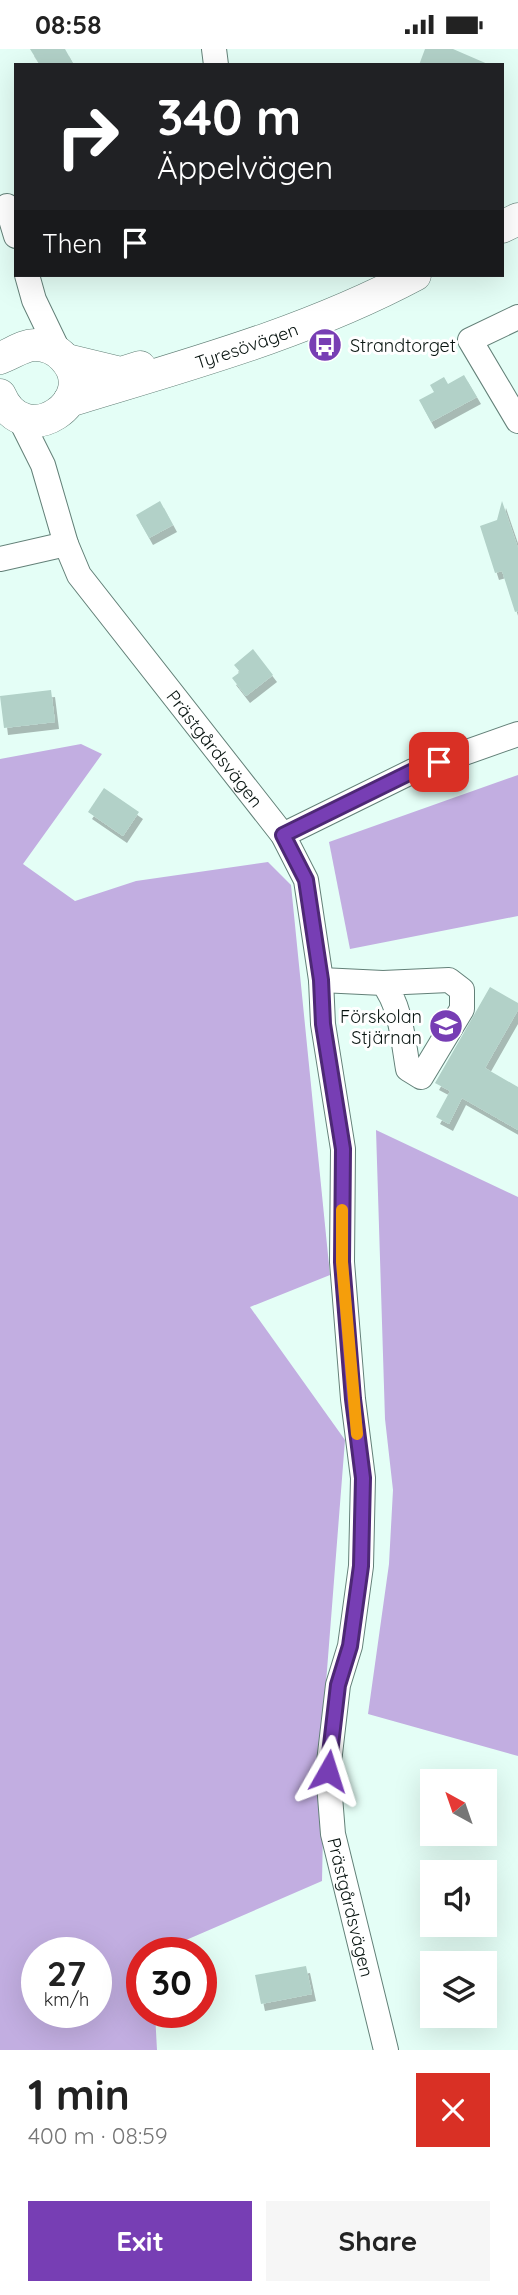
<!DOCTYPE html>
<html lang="en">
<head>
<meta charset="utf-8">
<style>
	body { margin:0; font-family:Quicksand,sans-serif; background:#f6f6f6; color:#222; height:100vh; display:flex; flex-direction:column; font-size:26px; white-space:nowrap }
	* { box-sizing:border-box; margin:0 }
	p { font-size:23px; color:#767676 }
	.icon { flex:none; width:38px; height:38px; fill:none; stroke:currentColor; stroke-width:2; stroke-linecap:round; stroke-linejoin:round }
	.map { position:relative; height:2001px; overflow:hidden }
	.details { display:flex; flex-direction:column; background:#fff; flex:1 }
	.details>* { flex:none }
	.banner { position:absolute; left:14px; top:14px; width:490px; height:214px; border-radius:0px; box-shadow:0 7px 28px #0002; background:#202124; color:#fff; overflow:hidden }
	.needle { width:46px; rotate:320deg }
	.tools { position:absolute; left:420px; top:1720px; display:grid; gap:14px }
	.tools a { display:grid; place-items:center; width:77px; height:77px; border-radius:0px; background:#fff; box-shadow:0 7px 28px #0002; font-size:35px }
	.speed { position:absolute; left:21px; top:1888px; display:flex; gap:14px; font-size:35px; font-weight:700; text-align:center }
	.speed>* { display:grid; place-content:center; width:91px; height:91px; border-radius:50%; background:#fff; box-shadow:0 7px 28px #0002; line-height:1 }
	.speed small { font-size:18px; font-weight:400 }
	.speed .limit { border:10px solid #d22; background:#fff; color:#111 }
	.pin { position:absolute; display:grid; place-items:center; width:60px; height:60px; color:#fff; margin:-30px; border-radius:14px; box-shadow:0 4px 10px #0006 }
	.me { position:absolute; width:77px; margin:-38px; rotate:6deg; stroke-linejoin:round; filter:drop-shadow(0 0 5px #0008) }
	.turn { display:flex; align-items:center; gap:24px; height:147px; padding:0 28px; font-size:32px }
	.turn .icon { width:91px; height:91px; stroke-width:2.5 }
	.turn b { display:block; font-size:49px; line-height:60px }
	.then { display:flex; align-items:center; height:66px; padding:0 28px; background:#0003; gap:14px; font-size:26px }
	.round { display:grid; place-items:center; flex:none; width:74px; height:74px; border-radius:0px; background:#f6f6f6 }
	.overview { display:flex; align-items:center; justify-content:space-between; height:119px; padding:0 28px }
	h1 { font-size:42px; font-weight:700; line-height:52px }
	.cta { display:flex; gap:14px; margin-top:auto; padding:14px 28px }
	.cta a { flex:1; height:80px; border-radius:0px; background:#773eb4; color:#fff; font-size:28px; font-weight:700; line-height:80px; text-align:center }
	.cta a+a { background:#f6f6f6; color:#222 }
	.status { display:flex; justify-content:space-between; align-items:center; height:49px; padding:0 35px; background:#fff; direction:ltr }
	.status svg { height:19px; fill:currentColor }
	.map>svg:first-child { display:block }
	.forest { fill:#c2aee1; fill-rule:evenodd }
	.building { fill:#b2d1c8; filter:url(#shadow) }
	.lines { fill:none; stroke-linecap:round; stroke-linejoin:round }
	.minor-casing { stroke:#638078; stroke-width:26 }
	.major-casing { stroke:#638078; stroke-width:33 }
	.minor { stroke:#fff; stroke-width:24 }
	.major { stroke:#fff; stroke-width:32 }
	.route-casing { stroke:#4d2875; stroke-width:18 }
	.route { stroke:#773eb4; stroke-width:12 }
	.slow { stroke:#f59e0b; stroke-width:12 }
	.labels { text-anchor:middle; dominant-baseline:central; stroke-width:6; stroke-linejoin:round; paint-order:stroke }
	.poi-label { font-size:18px; fill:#081410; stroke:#fff; text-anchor:start }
	.street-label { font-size:18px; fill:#081410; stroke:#fff }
</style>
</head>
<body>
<div class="status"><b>08:58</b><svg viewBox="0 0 49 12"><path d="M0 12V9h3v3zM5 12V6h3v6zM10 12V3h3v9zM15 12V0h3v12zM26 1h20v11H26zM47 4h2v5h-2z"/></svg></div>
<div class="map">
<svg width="518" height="2001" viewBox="0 0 518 2001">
	<defs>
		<filter id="shadow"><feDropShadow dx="4" dy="7" stdDeviation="0" flood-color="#0004"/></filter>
	</defs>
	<rect width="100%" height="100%" fill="#e4fef6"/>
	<!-- forest -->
	<g class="forest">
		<path d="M81,695l21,10 -79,110 52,37 61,-20 132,-19 23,23 39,390 -80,32 95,133 -19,243 -4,198 -166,72h-14v60h13l2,37h-157v-1291zM37,1904h59v60h-59z"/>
		<path d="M518,726v141l-168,33 -21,-107z"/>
		<path d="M376,1081l142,67v559l-150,-42 21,-150 4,-74 -8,-71z"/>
	</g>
	<!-- building -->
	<g class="building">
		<path d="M30,0h35l9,16h-34z"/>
		<path d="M425,0h28l37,16h-71z"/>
		<path d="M464,326l13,22 -46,25 -12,-22 15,-8 -4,-7 14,-8 4,7z"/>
		<path d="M160,452l13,24 -24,13 -13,-23z"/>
		<path d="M502,452l16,47v63l-3,1 -13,-41 -7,2 -15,-47 17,-6z"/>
		<path d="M253,600l20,26 -27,21 -14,-18 8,-6 -6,-7z"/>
		<path d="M51,641l4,32 -51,6 -4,-32z"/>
		<path d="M104,739l35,24 -16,24 -35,-24z"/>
		<path d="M490,938l28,16v7l-33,58 33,19v43l-56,-32 -13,26 -13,-7 14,-26 -15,-8z"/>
		<path d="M306,1917l6,28 -51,10 -6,-29z"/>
	</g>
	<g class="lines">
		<!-- minor casing -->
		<g class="minor-casing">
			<g id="minor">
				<path d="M214,0l2,16"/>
				<path d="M7,157l9,30"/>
				<path d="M27,226l7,25 25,52"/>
				<path d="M518,268l-48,23 48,81"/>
				<path id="s1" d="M19,368l24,48 23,79 13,31 204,260 23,45 15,100 2,44 20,125 -1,113 11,137 10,79 -2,88 -11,80 -12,39 -10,86 5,63 53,216"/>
				<path d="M0,510l66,-15"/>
				<path d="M283,786l130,-64 105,-37"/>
				<path d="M321,931l62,3 66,-3 13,10v19l-41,68 -13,-8c-5,-29 -7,-63 -25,-86"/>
			</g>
		</g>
		<!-- major casing -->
		<g class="major-casing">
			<g id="major">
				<path d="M502,178l16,-8"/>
				<path d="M0,309c12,-4 23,-13 35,-13 11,0 22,5 29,13 39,41 -39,96 -64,37"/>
				<path d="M67,311l54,13 19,-6"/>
				<path id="s2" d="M69,352c118,-36 237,-68 346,-126"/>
			</g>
		</g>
		<!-- minor -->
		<use href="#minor" class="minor"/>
		<!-- major -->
		<use href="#major" class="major"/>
	</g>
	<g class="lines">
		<!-- route casing -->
		<g class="route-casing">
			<path id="route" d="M328,1722l10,-86 12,-39 11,-80 2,-88 -10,-79 -11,-137 1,-113 -20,-125 -2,-44 -15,-100 -23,-45 130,-64 26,-9"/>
		</g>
		<!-- route -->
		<use href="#route" class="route"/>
		<!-- slow -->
		<path class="slow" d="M342,1161v52l15,172"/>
	</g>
	<!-- icons -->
	<defs>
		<g id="bus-disc" transform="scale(1.75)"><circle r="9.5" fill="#773eb4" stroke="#fff"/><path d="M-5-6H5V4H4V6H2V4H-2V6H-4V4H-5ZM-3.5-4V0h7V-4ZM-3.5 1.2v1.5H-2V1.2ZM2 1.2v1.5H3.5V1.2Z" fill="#fff"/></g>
		<g id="school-disc" transform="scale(1.75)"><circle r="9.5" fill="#773eb4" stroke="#fff"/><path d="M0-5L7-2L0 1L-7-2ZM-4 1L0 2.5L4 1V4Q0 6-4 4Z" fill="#fff"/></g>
	</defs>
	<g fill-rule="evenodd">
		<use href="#bus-disc" x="325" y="296"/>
		<use href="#school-disc" x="446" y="977"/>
	</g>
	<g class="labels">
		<!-- poi labels -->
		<g class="poi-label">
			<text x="350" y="296">Strandtorget</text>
			<text x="422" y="967" text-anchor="end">Förskolan<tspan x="422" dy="21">Stjärnan</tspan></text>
		</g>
		<!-- street labels -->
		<g class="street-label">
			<text stroke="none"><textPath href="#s2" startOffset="186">Tyresövägen</textPath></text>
			<text stroke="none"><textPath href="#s1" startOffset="390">Prästgårdsvägen</textPath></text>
			<text stroke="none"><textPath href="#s1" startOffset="1587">Prästgårdsvägen</textPath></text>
		</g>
	</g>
</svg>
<div class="tools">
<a><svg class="needle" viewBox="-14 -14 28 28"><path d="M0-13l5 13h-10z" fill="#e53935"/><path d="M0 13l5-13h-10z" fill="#767676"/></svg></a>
<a><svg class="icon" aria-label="sound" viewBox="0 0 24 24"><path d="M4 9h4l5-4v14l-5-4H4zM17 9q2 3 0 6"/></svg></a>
<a><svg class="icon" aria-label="layers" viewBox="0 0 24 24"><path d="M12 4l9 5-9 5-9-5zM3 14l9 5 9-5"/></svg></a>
</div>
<div class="speed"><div>27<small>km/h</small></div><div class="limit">30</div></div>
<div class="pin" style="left:439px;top:713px;background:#d93025"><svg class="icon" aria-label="arrive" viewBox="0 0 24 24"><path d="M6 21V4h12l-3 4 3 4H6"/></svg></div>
<svg class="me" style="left:328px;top:1722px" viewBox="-20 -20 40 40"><path d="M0-17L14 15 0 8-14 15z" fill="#773eb4" stroke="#fff" stroke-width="4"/></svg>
<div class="banner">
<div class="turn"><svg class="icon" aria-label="right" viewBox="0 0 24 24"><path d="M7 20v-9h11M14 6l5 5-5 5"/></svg><div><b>340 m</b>Äppelvägen</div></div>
<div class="then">Then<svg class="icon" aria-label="arrive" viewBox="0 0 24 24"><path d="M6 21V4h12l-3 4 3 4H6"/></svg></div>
</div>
</div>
<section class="details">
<div class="overview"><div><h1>1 min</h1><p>400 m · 08:59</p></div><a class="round" style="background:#d93025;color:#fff"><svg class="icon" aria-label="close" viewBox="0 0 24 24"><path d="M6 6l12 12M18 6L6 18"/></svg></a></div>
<div class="cta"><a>Exit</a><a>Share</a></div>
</section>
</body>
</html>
